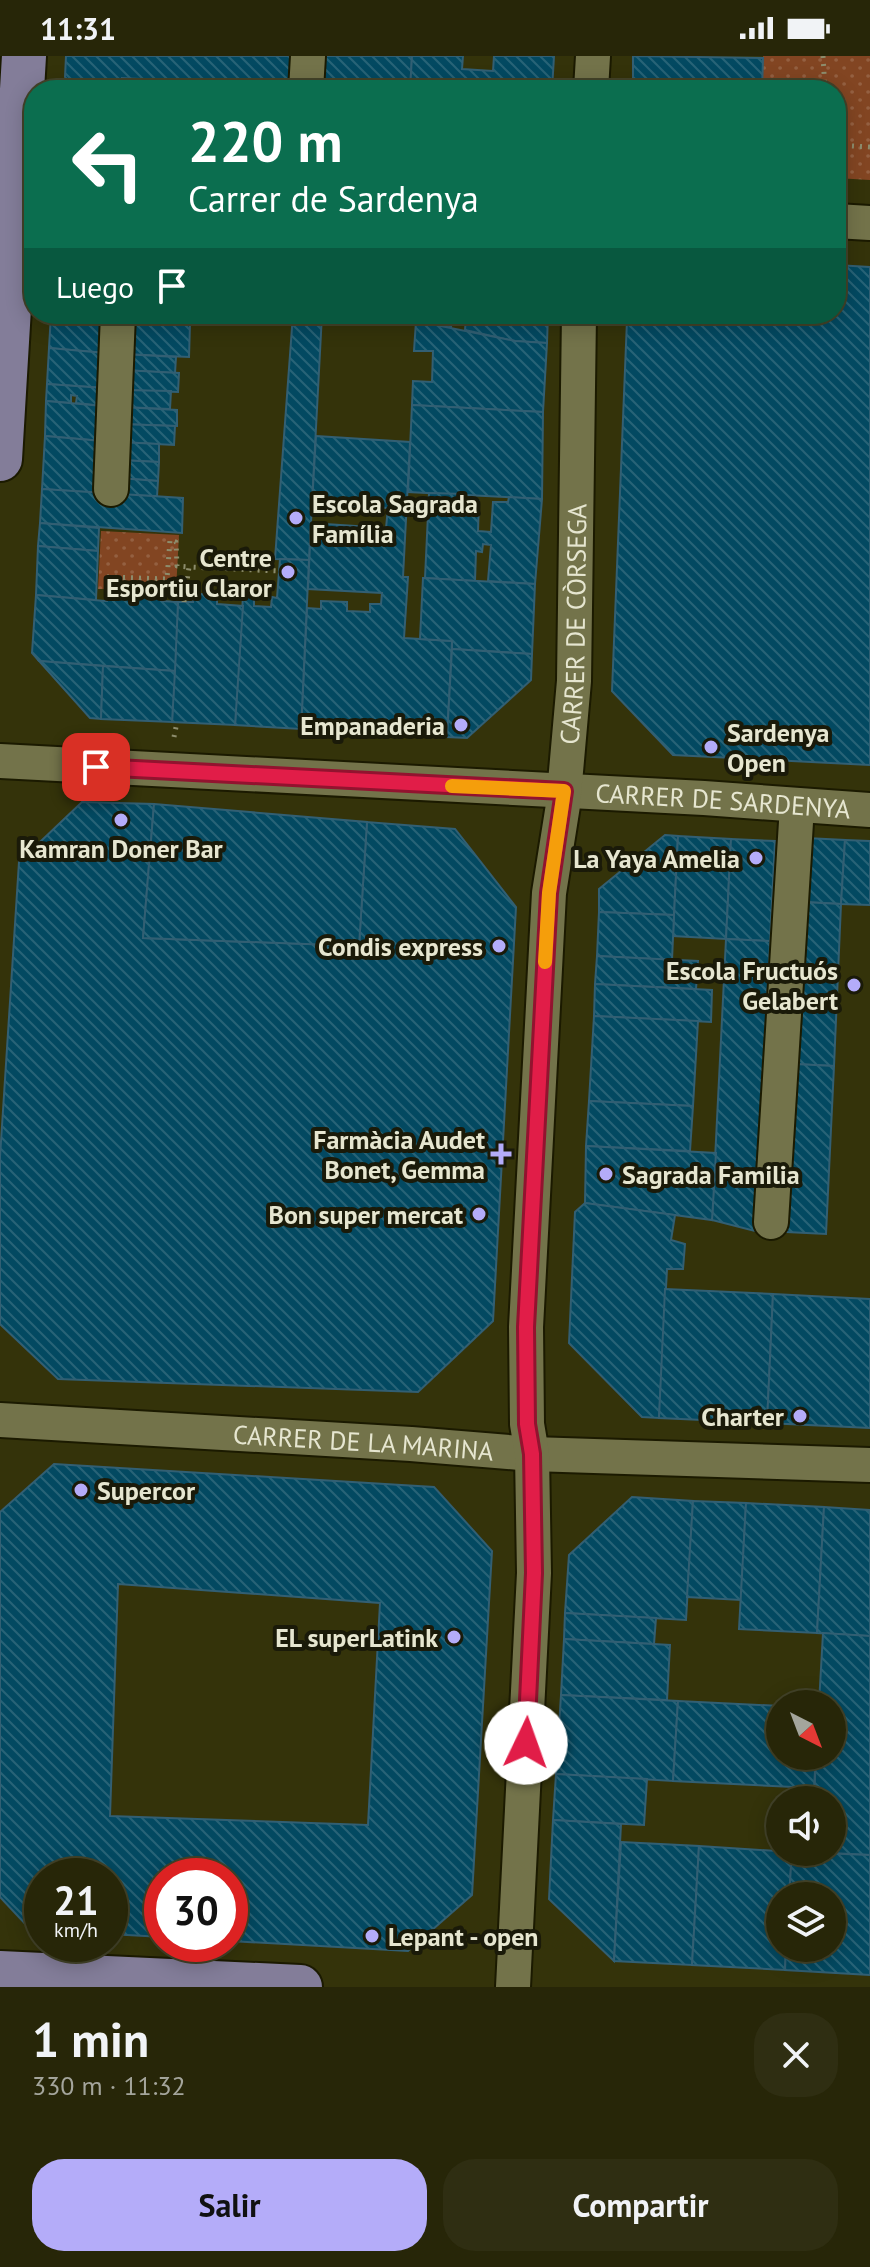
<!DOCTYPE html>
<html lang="es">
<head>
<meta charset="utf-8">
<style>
	body { margin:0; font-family:"PT Sans",sans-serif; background:#2f2e12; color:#f1f3f6; height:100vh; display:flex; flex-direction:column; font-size:30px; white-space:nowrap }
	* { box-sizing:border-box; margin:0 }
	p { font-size:26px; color:#a4a59c }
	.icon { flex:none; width:44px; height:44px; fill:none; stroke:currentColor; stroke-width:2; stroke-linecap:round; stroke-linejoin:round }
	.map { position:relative; height:1931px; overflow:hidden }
	.side { display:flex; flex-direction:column; background:#272608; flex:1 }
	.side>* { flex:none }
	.top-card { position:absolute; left:24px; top:24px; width:822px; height:244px; border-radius:32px; box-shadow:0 4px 20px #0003,0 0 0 2px #434329; background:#0b6e4f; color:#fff; overflow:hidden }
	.needle { width:52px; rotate:138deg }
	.tools { position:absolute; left:766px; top:1634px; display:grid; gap:16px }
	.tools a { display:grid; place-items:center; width:80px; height:80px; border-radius:50%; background:#272608; box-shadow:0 4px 20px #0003,0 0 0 2px #434329; font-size:40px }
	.speed { position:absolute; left:24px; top:1802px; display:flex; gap:16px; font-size:40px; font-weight:700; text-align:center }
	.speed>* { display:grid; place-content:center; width:104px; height:104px; border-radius:50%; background:#272608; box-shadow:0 4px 20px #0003,0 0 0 2px #434329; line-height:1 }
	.speed small { font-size:20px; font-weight:400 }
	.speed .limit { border:12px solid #d22; background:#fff; color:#111 }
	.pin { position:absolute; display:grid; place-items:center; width:68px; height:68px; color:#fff; margin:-34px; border-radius:16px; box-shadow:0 4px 12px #0006 }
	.me { position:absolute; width:88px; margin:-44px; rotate:3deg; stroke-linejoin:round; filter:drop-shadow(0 0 6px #0008) }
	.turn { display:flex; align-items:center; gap:28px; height:168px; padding:0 32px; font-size:36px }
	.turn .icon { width:104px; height:104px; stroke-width:2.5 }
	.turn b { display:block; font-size:56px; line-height:68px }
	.then { display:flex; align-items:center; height:76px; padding:0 32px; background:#0003; gap:16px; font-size:30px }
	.round { display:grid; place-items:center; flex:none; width:84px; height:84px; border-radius:32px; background:#2f2e12 }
	.headline { display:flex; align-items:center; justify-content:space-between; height:136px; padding:0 32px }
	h1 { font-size:48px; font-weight:700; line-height:60px }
	.primary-button { display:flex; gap:16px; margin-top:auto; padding:16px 32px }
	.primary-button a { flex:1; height:92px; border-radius:32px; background:#b4acf9; color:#111; font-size:32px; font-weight:700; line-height:92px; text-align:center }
	.primary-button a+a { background:#2f2e12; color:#f1f3f6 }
	.status { display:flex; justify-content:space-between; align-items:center; height:56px; padding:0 40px; background:#272608; direction:ltr }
	.status svg { height:22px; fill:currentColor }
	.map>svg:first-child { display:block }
	.green { fill:url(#green-dots) }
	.building { fill:url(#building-back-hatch); stroke:#325f73; stroke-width:2; fill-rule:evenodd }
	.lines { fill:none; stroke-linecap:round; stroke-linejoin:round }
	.minor-casing { stroke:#1b1a00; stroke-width:38 }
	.major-casing { stroke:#1b1a00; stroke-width:48 }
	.path { stroke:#8d8d6d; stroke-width:5; stroke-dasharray:2 6; stroke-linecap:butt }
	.minor { stroke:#73734a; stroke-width:34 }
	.major { stroke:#837d99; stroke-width:44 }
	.route-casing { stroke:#92132f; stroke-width:20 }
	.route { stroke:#e11d48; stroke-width:14 }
	.slow { stroke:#f59e0b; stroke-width:14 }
	.poi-dot { fill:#b4acf9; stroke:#1a1a09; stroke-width:3 }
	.labels { text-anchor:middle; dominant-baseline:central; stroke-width:8; stroke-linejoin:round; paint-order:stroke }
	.poi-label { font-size:26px; font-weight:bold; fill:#e6e6d0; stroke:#1a1a09; text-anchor:end }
	.street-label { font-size:26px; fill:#e6e6d0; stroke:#1a1a09 }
</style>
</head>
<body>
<div class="status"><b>11:31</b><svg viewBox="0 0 49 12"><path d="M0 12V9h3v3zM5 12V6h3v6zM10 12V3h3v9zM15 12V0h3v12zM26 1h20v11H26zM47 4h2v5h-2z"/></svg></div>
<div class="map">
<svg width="870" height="1931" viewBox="0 0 870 1931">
	<defs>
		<pattern id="green-dots" width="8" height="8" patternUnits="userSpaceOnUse" patternTransform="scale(2)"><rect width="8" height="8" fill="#824522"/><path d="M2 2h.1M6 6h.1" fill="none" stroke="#946041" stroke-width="1.8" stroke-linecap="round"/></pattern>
		<pattern id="building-back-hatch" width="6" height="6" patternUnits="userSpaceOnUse" patternTransform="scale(2)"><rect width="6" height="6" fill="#034961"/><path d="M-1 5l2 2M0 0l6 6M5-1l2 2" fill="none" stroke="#286377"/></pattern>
	</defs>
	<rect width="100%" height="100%" fill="#34330a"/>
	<!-- green -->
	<g class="green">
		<path d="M763,0h107v124l-34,-2v-88h-74z"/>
		<path d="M101,475l78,4 -3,55 -78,-1z"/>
	</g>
	<!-- building -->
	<g class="building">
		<path d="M66,0h226l-2,34h-58l1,-6 -17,-1 -1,7h-29l1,-9h-17v9h-30v-11l-18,-1 1,12h-47l-11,-13z"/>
		<path d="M321,0h91l-2,34h-91z"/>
		<path d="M412,0h51l-1,13 31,2 1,-15h60l-2,34h-142z"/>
		<path d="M633,0l130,2 -1,32h-129z"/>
		<path d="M836,209l34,2v498l-197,-10 -61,-64 15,-371 6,-6h203z"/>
		<path d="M51,258l55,4 -1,35 -56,-5z"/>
		<path d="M124,258h66v10l-67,-4z"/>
		<path d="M293,258h29l-13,246 -34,-1z"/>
		<path d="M410,258h42l-1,14 -16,-4v-6z"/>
		<path d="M548,258l-1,29 -32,-2 -50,-11 1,-14 -14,-1z"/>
		<path d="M123,264l67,4 -1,33 -67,-3z"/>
		<path d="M416,265l99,20 32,2 -4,69 -131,-7 1,-24 19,1 1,-31h-19z"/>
		<path d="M49,292l56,5 -1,35 -57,-4z"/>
		<path d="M122,298l54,3 -1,16 -53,-3z"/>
		<path d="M122,314l57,3 -1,19 -57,-2z"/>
		<path d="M47,328l57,4 -1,18 -27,-3 1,-7 -6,-1v8l-25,-2z"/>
		<path d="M121,334l50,1 -1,18 -49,-2z"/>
		<path d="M46,345l57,5 -1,35 -57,-5z"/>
		<path d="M412,349l131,7 -1,87 -134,-7z"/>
		<path d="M121,351l56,3v16l-57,-2z"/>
		<path d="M120,368l55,2 -1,19 -55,-3z"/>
		<path d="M45,380l57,5 -2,52 -58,-4z"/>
		<path d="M316,380l94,6 -7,135h5l-4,61 48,3 -5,96 -146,-8 6,-121 14,1v-8l26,1v9l23,1v-8h11l1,-11 -74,-4 3,-66 75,5 2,-20 -76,-4z"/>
		<path d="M119,386l40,2v18l-40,-2z"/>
		<path d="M119,404l40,2 -1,19 -40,-3z"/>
		<path d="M118,422l40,3 -1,15 -40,-1z"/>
		<path d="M42,433l141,9 -1,35 -142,-10z"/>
		<path d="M429,437l35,1 -1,6 16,1 -1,30 13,1 2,-30h15l1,-5 33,2 -7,85 -47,-3 3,-36 -8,-1 -1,8 -6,-1 -1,30 -50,-3z"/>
		<path d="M40,467l59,5 -1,23 -60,-5z"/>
		<path d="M38,490l60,5 -2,49 -60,-5z"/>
		<path d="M280,503l29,1 -8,169 -66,-4 8,-129h11v10l17,1 1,-10 5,1z"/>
		<path d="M423,522l112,6 -3,70 -80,-5v-8l-32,-2z"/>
		<path d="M200,538l17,1v9l26,2 -8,119 -63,-3 6,-120h15v-4z"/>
		<path d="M36,539l69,6h2l1,-6h54v6l16,1 -3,69 -136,-10 -7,-8z"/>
		<path d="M452,593l80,5 -1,26 -64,58 -20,-1z"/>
		<path d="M39,605l64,5 -2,53 -11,-1z"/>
		<path d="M103,610l72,5 -3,51 -71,-3z"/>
		<path d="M82,746l72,2 -11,134 216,8 8,-124 88,7 61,78 -23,414 -75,71 -360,-13 -58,-55v-167l19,-295z"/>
		<path d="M154,748l213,18 -8,124 -216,-8z"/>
		<path d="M665,779l13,1 -4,79 -75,-3v-23z"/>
		<path d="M678,780l53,3 -5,100 -53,-3z"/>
		<path d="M806,782l39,2 -4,64 -38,-2z"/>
		<path d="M731,783l44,2 -5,100 -44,-2z"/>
		<path d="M845,784l25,1v64l-29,-1z"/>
		<path d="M803,846l38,2 -7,162 -39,-2z"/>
		<path d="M599,856l75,3 -2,45 -75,-4z"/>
		<path d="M726,883l44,2 -15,290 -43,-11z"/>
		<path d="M597,900l101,5 -2,28 -101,-5z"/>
		<path d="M595,928l117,6 -1,32 -117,-6z"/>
		<path d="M594,960l104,5 -5,85 -104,-5z"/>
		<path d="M795,1008l39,2 -8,168 -39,-2z"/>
		<path d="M589,1045l104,5 -3,45 -104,-5z"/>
		<path d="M586,1090l130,7 -4,67 -127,-17z"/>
		<path d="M585,1147l90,12 -4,25 14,4 -2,25h-16l-8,149 -17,-1 -73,-74 6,-131z"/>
		<path d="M665,1233l108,5 -6,129 -108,-5z"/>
		<path d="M773,1238l97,5v129l-103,-5z"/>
		<path d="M54,1408l380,23 58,64 -20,344 -64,56 -178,-10v-65h-68v61l-52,-3v-58h-68v55l-11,-1 -31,-33v-385zM118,1528l262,19 -12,222 -258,-9z"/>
		<path d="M632,1441l61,4 -7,119 -121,-7 4,-58z"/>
		<path d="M693,1445l53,2 -5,97 -54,-3z"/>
		<path d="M746,1447l78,4 -7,126 -78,-4z"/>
		<path d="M824,1451l46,3v126l-53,-3z"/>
		<path d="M565,1557l91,5 -2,26 -90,-5z"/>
		<path d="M823,1577l47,3v219l-59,-3h21v-52h-18l2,-44h16v-52h-13z"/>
		<path d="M564,1583l106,6 -3,55 -106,-5z"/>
		<path d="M561,1639l117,6 -5,80 -117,-7z"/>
		<path d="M678,1645l102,5v50h36l-2,32 -141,-7z"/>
		<path d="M556,1718l91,5 -3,46 -91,-5z"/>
		<path d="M553,1764l68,4 -7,137 -65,-62z"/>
		<path d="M621,1786l78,4 -7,119 -78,-4z"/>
		<path d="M699,1790l93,6 -3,44h-9v52h6l-1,22 -93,-5z"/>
		<path d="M792,1796l78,3v120l-85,-5 1,-22h46v-52h-43z"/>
	</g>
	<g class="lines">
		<!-- minor casing -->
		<g class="minor-casing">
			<g id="minor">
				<path d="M306,34l2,-34"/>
				<path d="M591,34l2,-34"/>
				<path d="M836,165l34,2"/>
				<path d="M111,433l7,-175"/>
				<path id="s1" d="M0,705l704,37 166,12"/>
				<path d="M771,1166l26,-416"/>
				<path id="s2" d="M0,1364l411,24 121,10 338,11"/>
				<path id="s3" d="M513,1931l21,-414 -2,-119 -5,-30 -1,-97 23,-434 14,-88 11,-124 5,-367"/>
			</g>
		</g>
		<!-- major casing -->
		<g class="major-casing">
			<g id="major">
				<path d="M0,403l24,-403"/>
				<path d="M0,1917l300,14"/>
			</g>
		</g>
		<!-- path -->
		<g class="path">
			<path d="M823,0l2,34"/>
			<path d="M836,89l34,2"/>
			<path d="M107,521l60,2 3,-39 6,2 1,24 12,1"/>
			<path d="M184,546l5,-35 90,4"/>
			<path d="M174,681l3,-15"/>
		</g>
		<!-- minor -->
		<use href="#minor" class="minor"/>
		<!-- major -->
		<use href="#major" class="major"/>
	</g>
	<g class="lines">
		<!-- route casing -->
		<g class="route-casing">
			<path id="route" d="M96,711l468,24 -15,102 -23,434 1,97 5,30 2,119 -8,170"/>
		</g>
		<!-- route -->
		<use href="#route" class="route"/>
		<!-- slow -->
		<path class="slow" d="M452,730l112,5 -15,102 -4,69"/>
	</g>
	<!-- markers -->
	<g class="poi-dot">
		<circle cx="296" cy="462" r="8"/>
		<circle cx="288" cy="516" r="8"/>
		<circle cx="461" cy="669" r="8"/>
		<circle cx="711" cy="691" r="8"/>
		<circle cx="121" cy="764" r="8"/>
		<circle cx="756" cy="802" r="8"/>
		<circle cx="499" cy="890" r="8"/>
		<circle cx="854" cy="929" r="8"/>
		<path d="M497 1086h8v8h8v8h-8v8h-8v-8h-8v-8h8z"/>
		<circle cx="606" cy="1118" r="8"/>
		<circle cx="479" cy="1158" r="8"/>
		<circle cx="800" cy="1360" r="8"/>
		<circle cx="81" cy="1434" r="8"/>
		<circle cx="454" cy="1581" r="8"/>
		<circle cx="372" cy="1880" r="8"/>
	</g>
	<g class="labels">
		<!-- poi labels -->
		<g class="poi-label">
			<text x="312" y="447" text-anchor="start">Escola Sagrada<tspan x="312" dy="30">Família</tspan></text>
			<text x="272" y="501">Centre<tspan x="272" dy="30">Esportiu Claror</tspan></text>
			<text x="445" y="669">Empanaderia</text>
			<text x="727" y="676" text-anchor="start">Sardenya<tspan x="727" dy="30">Open</tspan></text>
			<text x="121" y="792" text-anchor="middle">Kamran Doner Bar</text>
			<text x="740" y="802">La Yaya Amelia</text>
			<text x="483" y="890">Condis express</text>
			<text x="838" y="914">Escola Fructuós<tspan x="838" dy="30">Gelabert</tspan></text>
			<text x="485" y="1083">Farmàcia Audet<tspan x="485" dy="30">Bonet, Gemma</tspan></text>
			<text x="622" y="1118" text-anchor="start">Sagrada Familia</text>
			<text x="463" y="1158">Bon super mercat</text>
			<text x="784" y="1360">Charter</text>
			<text x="97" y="1434" text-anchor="start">Supercor</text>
			<text x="438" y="1581">EL superLatink</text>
			<text x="388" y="1880" text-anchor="start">Lepant - open</text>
		</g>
		<!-- street labels -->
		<g class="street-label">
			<text stroke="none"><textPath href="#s3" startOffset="1366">CARRER DE CÒRSEGA</textPath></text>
			<text stroke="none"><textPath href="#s1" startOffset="724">CARRER DE SARDENYA</textPath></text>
			<text stroke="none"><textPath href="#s2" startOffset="364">CARRER DE LA MARINA</textPath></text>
		</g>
	</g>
</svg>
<div class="tools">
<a><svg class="needle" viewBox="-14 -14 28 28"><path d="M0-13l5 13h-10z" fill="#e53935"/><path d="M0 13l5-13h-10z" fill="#a4a59c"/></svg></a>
<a><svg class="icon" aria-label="sound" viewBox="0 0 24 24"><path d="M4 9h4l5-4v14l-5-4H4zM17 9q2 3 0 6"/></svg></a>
<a><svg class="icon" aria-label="layers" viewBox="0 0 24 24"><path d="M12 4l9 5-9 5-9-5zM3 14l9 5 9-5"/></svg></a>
</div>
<div class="speed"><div>21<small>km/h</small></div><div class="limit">30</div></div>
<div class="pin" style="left:96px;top:711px;background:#d93025"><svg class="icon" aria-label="arrive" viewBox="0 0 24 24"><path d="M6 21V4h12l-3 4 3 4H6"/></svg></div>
<svg class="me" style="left:526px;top:1687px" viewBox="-20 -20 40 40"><circle r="19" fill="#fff"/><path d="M0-13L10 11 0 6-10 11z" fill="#e11d48"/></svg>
<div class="top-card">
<div class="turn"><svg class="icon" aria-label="left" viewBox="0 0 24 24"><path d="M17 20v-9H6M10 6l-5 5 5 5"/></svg><div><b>220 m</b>Carrer de Sardenya</div></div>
<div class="then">Luego<svg class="icon" aria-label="arrive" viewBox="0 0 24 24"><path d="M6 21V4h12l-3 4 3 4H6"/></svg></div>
</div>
</div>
<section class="side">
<div class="headline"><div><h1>1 min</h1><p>330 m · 11:32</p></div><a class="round"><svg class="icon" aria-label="close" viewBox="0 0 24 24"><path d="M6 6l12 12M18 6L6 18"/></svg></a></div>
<div class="primary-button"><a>Salir</a><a>Compartir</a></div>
</section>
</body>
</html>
